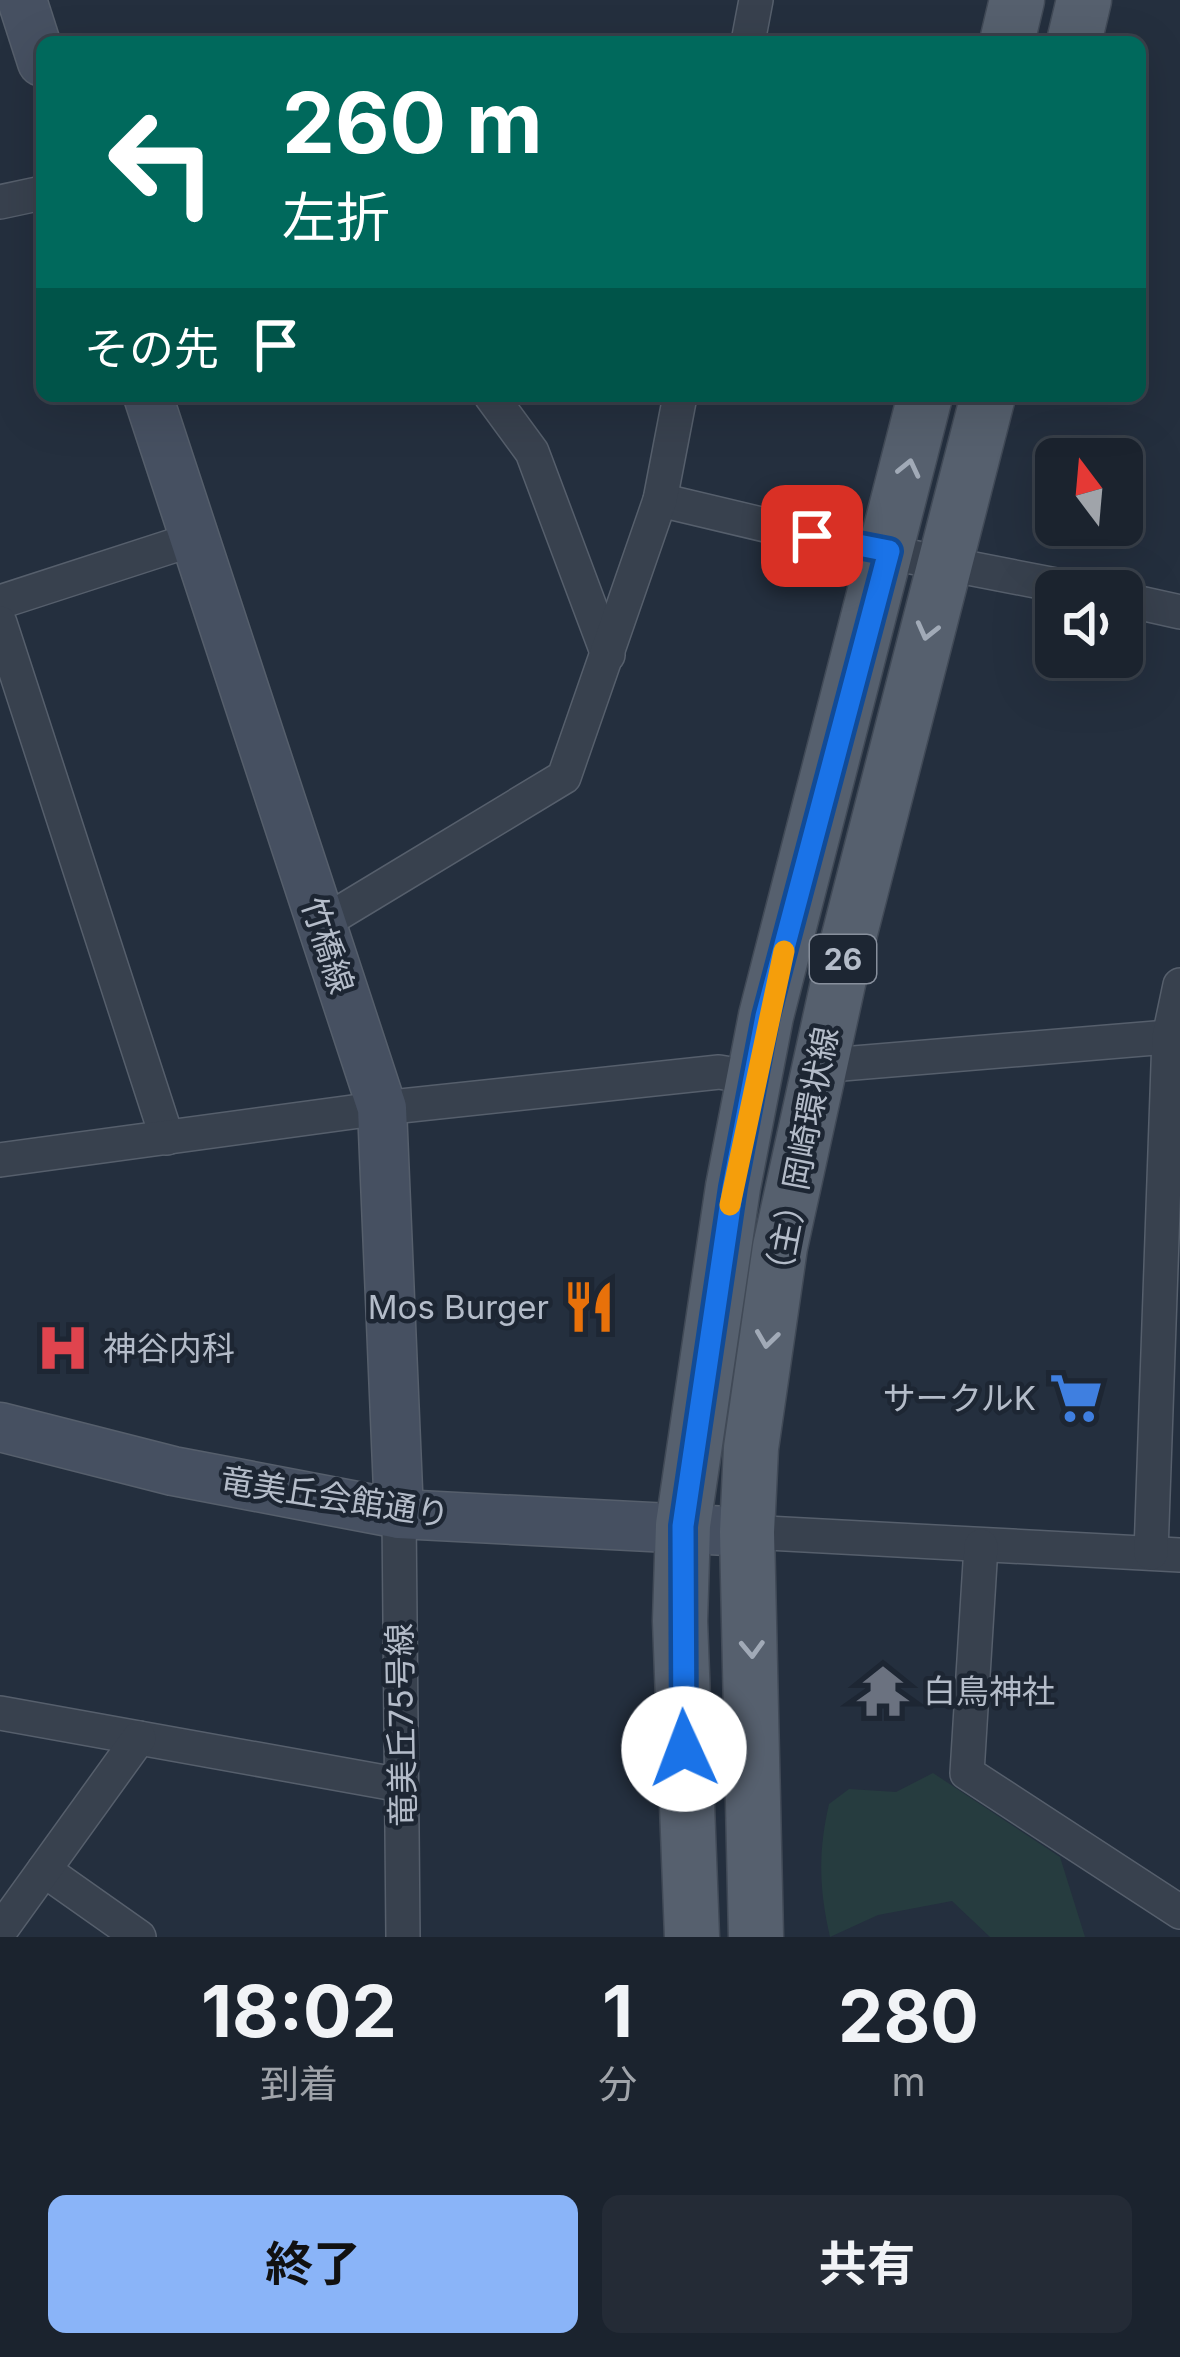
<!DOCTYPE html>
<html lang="ja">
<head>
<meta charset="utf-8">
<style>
	body { margin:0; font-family:Inter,"Noto Sans JP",sans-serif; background:#242b36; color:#f1f3f6; height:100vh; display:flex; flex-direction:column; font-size:45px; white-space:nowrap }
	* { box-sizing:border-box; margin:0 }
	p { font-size:39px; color:#a0a4aa }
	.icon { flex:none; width:66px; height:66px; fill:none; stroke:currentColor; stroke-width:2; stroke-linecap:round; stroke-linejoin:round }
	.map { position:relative; height:1937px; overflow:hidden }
	.panel { display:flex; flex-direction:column; background:#1b232e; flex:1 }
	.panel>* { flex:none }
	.banner { position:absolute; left:36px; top:36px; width:1110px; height:366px; border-radius:18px; box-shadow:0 12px 48px #0002,0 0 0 3px #39404a; background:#00695c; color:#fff; overflow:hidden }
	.needle { width:78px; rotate:344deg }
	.controls { position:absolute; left:1035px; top:438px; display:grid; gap:24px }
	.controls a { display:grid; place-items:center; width:108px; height:108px; border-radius:18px; background:#1b232e; box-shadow:0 12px 48px #0002,0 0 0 3px #39404a; font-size:60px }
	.pin { position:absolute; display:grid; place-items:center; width:102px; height:102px; color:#fff; margin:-51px; border-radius:24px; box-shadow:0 6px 18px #0006 }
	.me { position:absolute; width:132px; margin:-66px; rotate:358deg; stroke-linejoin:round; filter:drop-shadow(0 0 9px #0008) }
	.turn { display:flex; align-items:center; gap:42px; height:252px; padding:0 48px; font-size:54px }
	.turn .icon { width:156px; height:156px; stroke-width:2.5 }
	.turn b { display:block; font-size:84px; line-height:102px }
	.then { display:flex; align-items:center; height:114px; padding:0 48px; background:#0003; gap:24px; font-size:45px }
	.eta { display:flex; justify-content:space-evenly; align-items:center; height:204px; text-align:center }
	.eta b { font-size:72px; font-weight:700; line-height:84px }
	.primary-button { display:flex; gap:24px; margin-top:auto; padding:24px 48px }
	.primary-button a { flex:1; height:138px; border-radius:18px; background:#8ab4f8; color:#111; font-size:48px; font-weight:700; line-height:138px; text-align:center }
	.primary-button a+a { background:#242b36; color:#f1f3f6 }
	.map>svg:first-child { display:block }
	.green { fill:#263c3f }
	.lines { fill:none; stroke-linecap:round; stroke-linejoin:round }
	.street-casing { stroke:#565f6c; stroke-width:36 }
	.secondary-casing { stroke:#565f6c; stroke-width:51 }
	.primary-casing { stroke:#414a57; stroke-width:57 }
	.street { stroke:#38414e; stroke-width:33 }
	.secondary { stroke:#465061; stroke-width:48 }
	.primary { stroke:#56606e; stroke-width:54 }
	.oneway { stroke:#a1aab7 }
	.route-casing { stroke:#114b97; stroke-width:30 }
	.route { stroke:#1a73e8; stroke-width:21 }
	.slow { stroke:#f59e0b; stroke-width:21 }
	.labels { text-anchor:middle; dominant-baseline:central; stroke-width:9; stroke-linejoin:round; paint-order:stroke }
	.shield { fill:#1d2633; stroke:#878f9c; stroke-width:3 }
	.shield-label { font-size:30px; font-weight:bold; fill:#b4bcc9 }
	.street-label { font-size:33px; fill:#b4bcc9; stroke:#1d2633 }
	.poi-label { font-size:33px; fill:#b4bcc9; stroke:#1d2633; text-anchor:end }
</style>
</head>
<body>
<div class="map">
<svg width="1180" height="1937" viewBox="0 0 1180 1937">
	<rect width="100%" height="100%" fill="#242f3e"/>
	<!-- green -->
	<path class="green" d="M933,1773l127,84 25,80h-95l-38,-36 -74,14 -48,22c-11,-48 -12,-85 -1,-133l20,-15 47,3z"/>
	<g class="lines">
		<!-- street casing -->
		<g class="street-casing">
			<g id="street">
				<path d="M748,42l8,-42"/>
				<path d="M0,202l42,-9"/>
				<path d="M491,396l41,56 76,203"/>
				<path d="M660,500l190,45 237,46"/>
				<path d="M1122,599l58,13"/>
				<path d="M0,602l194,-63"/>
				<path d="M0,623l167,515"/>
				<path d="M321,924l243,-147 96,-277 20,-104"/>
				<path d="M818,1066l362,-30"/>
				<path d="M0,1160l382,-52 337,-36 37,6"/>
				<path d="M399,1514l4,423"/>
				<path d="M747,1532l433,23"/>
				<path d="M981,1546l-14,227 213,139"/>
				<path d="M1151,1553l18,-516 11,-52"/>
				<path d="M0,1713l401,72"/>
				<path d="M44,1870l95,67"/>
				<path d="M0,1931l139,-193"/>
			</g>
		</g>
		<!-- secondary casing -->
		<g class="secondary-casing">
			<g id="secondary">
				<path d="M22,0l20,62"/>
				<path d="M148,396l234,712 17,406"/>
				<path d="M0,1427l173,44 226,43 348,18"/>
			</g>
		</g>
		<!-- primary casing -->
		<g class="primary-casing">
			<g id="primary">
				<path d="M1007,42l10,-42"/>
				<path d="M1074,42l10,-42"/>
				<path d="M692,1937l-12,-316 3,-96 50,-338 33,-171 159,-620"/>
				<path d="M756,1937l-9,-405 4,-84 29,-201 64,-291 144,-560"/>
			</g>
		</g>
		<!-- street -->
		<use href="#street" class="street"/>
		<!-- secondary -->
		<use href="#secondary" class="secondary"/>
		<!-- primary -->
		<use href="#primary" class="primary"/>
	</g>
	<!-- one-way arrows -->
	<defs><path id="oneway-chevron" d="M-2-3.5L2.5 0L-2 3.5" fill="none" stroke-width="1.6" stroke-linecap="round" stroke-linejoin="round" transform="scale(3)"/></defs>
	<g class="oneway">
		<use href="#oneway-chevron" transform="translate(909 468) rotate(-77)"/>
		<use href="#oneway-chevron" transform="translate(927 631) rotate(104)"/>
		<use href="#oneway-chevron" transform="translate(767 1339) rotate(98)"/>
		<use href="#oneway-chevron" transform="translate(752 1649) rotate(88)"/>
	</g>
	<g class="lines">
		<!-- route casing -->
		<g class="route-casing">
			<path id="route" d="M684,1749l-1,-223 50,-339 33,-171 123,-465 -77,-15"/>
		</g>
		<!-- route -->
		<use href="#route" class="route"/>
		<!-- slow -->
		<path class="slow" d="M730,1205l54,-254"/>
	</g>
	<!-- icons -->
	<defs>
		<g id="restaurant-bare" transform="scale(4.14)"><path d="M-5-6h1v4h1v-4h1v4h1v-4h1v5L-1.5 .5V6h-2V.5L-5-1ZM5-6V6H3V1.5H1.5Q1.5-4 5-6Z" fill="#e8710a" stroke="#1d2633" stroke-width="2.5" paint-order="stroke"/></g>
		<g id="hospital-bare" transform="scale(4.14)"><path d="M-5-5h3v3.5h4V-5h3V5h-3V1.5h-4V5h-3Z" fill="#e0444e" stroke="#1d2633" stroke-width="2.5" paint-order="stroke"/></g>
		<g id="supermarket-bare" transform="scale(4.14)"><path d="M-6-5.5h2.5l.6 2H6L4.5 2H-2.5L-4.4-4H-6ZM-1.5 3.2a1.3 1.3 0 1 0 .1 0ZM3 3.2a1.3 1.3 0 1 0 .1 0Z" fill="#3f7fe0" stroke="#1d2633" stroke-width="2.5" paint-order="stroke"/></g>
		<g id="temple-bare" transform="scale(4.14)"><path d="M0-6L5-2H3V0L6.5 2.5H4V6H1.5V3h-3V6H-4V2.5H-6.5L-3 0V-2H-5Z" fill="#6b7280" stroke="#1d2633" stroke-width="2.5" paint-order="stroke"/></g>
	</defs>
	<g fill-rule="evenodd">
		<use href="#restaurant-bare" x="589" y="1307"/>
		<use href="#hospital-bare" x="63" y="1348"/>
		<use href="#supermarket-bare" x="1076" y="1398"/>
		<use href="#temple-bare" x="883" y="1691"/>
	</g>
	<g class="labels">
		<!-- shield labels -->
		<rect class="shield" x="810" y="935" width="66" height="48" rx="9"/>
		<g class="shield-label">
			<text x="843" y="959">26</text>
		</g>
		<!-- street labels -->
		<g class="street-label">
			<text transform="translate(328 945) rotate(72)">竹橋線</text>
			<text transform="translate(801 1157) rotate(-79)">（主）岡崎環状線</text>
			<text transform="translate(335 1497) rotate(9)">竜美丘会館通り</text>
			<text transform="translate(401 1725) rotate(-91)">竜美丘75号線</text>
		</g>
		<!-- poi labels -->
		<g class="poi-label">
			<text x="549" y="1307">Mos Burger</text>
			<text x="103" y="1348" text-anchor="start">神谷内科</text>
			<text x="1036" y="1398">サークルK</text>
			<text x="923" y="1691" text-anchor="start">白鳥神社</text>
		</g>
	</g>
</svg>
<div class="controls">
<a><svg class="needle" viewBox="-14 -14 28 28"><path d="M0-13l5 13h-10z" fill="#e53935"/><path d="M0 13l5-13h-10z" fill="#a0a4aa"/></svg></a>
<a><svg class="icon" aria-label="sound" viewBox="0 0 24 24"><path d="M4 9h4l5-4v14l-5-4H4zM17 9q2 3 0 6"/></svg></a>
</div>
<div class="pin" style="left:812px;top:536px;background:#d93025"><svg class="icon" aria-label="arrive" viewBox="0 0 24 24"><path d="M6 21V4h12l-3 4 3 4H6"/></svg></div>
<svg class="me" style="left:684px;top:1749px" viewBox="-20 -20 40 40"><circle r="19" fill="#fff"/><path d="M0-13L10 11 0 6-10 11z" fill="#1a73e8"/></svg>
<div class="banner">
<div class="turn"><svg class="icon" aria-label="left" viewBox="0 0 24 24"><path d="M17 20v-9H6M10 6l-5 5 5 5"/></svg><div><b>260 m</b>左折</div></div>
<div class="then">その先<svg class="icon" aria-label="arrive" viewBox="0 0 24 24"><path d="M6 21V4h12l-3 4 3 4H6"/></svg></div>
</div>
</div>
<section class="panel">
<div class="eta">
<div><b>18:02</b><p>到着</p></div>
<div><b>1</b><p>分</p></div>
<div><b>280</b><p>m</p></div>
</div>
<div class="primary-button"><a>終了</a><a>共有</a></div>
</section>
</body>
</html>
